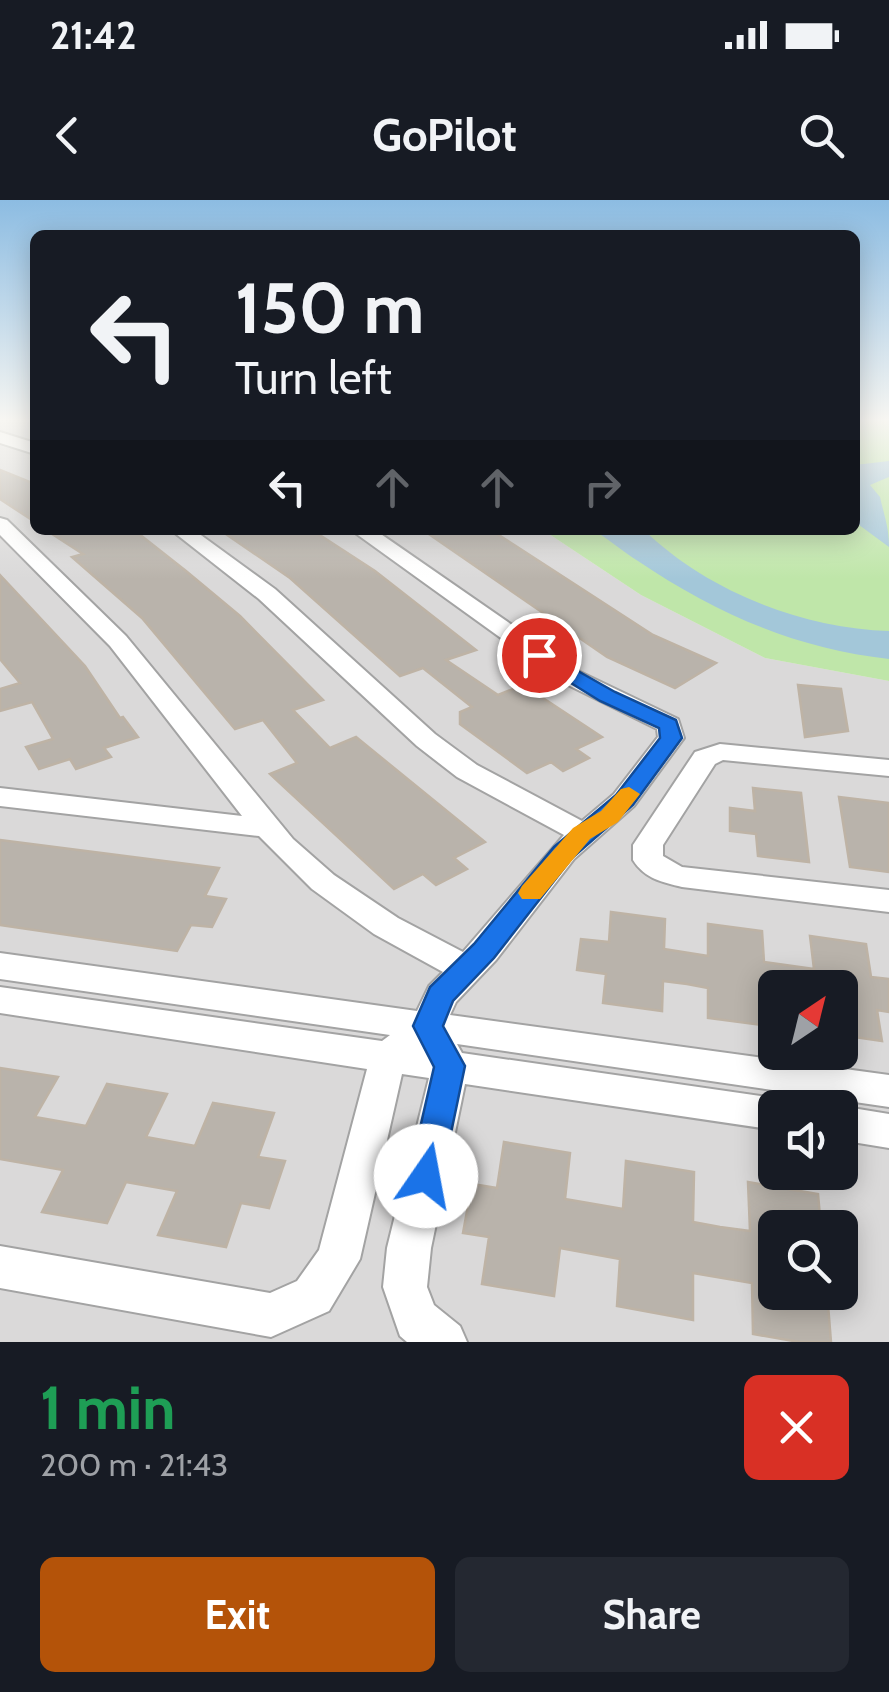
<!DOCTYPE html>
<html lang="en">
<head>
<meta charset="utf-8">
<style>
	body { margin:0; font-family:Cabin,sans-serif; background:#242831; color:#f1f3f6; height:100vh; display:flex; flex-direction:column; font-size:38px; white-space:nowrap }
	* { box-sizing:border-box; margin:0 }
	p { font-size:32px; color:#9ea1a6 }
	.icon { flex:none; width:55px; height:55px; fill:none; stroke:currentColor; stroke-width:2; stroke-linecap:round; stroke-linejoin:round }
	.map { position:relative; height:1142px; overflow:hidden }
	.panel { display:flex; flex-direction:column; background:#171b24; flex:1 }
	.panel>* { flex:none }
	.banner { position:absolute; left:30px; top:30px; width:830px; height:305px; border-radius:15px; box-shadow:0 5px 25px #0003; background:#171b24; color:#f1f3f6; overflow:hidden }
	.needle { width:65px; rotate:35deg }
	.controls { position:absolute; left:758px; top:770px; display:grid; gap:20px }
	.controls a { display:grid; place-items:center; width:100px; height:100px; border-radius:15px; background:#171b24; box-shadow:0 5px 25px #0003; font-size:50px }
	.pin { position:absolute; display:grid; place-items:center; width:85px; height:85px; color:#fff; margin:-42px; border:5px solid #fff; border-radius:50%; box-shadow:0 2px 10px #0007 }
	.me { position:absolute; width:110px; margin:-55px; rotate:12deg; stroke-linejoin:round; filter:drop-shadow(0 0 8px #0008) }
	.turn { display:flex; align-items:center; gap:35px; height:210px; padding:0 40px; font-size:45px }
	.turn .icon { width:130px; height:130px; stroke-width:2.5 }
	.turn b { display:block; font-size:70px; line-height:85px }
	.lanes { display:flex; align-items:center; height:95px; padding:0 40px; background:#0003; justify-content:center; gap:50px; direction:ltr }
	.lanes .off { opacity:.35 }
	.round { display:grid; place-items:center; flex:none; width:105px; height:105px; border-radius:15px; background:#242831 }
	.head { display:flex; align-items:center; justify-content:space-between; height:170px; padding:0 40px }
	h1 { font-size:60px; font-weight:700; line-height:75px; color:#1e9e55 }
	.primary-button { display:flex; gap:20px; margin-top:auto; padding:20px 40px }
	.primary-button a { flex:1; height:115px; border-radius:15px; background:#b45309; color:#fff; font-size:40px; font-weight:700; line-height:115px; text-align:center }
	.primary-button a+a { background:#242831; color:#f1f3f6 }
	.status { display:flex; justify-content:space-between; align-items:center; height:70px; padding:0 50px; background:#171b24; direction:ltr }
	.status svg { height:28px; fill:currentColor }
	header { display:flex; justify-content:space-between; align-items:center; height:130px; padding:0 40px; background:#171b24; font-size:45px; font-weight:700 }
	.map>svg:first-child { display:block }
	.residential { fill:#dad9d9; fill-rule:evenodd }
	.grass { fill:#bfe6a9 }
	.water { fill:#a3c7d9 }
	.building { fill:#b9b3ab; stroke:#beb3a5; stroke-width:2.5 }
	.lines { fill:none; stroke-linecap:round; stroke-linejoin:round }
	.minor-casing { stroke:#a3a3a3; stroke-width:4 }
	.minor { fill:#fff; fill-rule:evenodd }
	.route { fill:#1a73e8; stroke:#114b97; stroke-width:2.5 }
	.slow { fill:#f59e0b }
</style>
</head>
<body>
<div class="status"><b>21:42</b><svg viewBox="0 0 49 12"><path d="M0 12V9h3v3zM5 12V6h3v6zM10 12V3h3v9zM15 12V0h3v12zM26 1h20v11H26zM47 4h2v5h-2z"/></svg></div>
<header><svg class="icon" aria-label="back" viewBox="0 0 24 24"><path d="M15 5l-7 7 7 7"/></svg>GoPilot<svg class="icon" aria-label="search" viewBox="0 0 24 24"><circle cx="10" cy="10" r="6"/><path d="M15 15l6 6"/></svg></header>
<div class="map">
<svg width="889" height="1142" viewBox="0 0 889 1142">
	<rect width="100%" height="100%" fill="#edebe2"/>
	<!-- residential -->
	<path class="residential" d="M0,219h35v111h508l98,65 124,63 124,23v661h-889zM775,788h65v64h-65zM775,908h65v64h-65zM775,1028h65v64h-65z"/>
	<!-- grass -->
	<path class="grass" d="M855,219h34v262l-124,-23 -124,-63 -98,-65h312z"/>
	<!-- water -->
	<g class="water">
		<path d="M889,261v16l-19,8 10,12c4,18 9,30 9,50l-34,-25v-57z"/>
		<path d="M593,330h51c63,61 157,98 245,101v28c-93,-10 -174,-46 -251,-98 -16,-10 -29,-22 -45,-31z"/>
	</g>
	<!-- building -->
	<g class="building">
		<path d="M0,270l35,14v38l-35,-23z"/>
		<path d="M46,330h88l52,41 54,45 83,84 -30,10 37,38 26,-11 129,105 -31,16 13,11 -31,16 -13,-11 -29,15 -124,-115 27,-11 -34,-43 -28,9 -93,-111 -70,-61 11,-3z"/>
		<path d="M220,330h92l63,41 101,79 -30,10 52,35 25,-10 79,52 -26,12 13,9 -26,13 -12,-9 -24,11 -67,-49v-12l12,-5 -49,-39 -23,8 -110,-98z"/>
		<path d="M423,330h68l162,105 63,28 -41,25 -68,-31z"/>
		<path d="M0,375l85,91 35,52 3,-1 15,20 -34,11 7,9 -35,12 -6,-10 -31,10 -13,-22 27,-8 -21,-37 -32,9v-22l20,-6 -20,-24z"/>
		<path d="M798,485l43,4 7,42 -43,6z"/>
		<path d="M753,588l48,5 8,69 -51,-6 -2,-22 -26,-3v-23l25,3z"/>
		<path d="M839,597l50,6v69l-39,-5z"/>
		<path d="M0,640l219,28 -14,28 21,3 -14,28 -21,-2 -14,26 -177,-26z"/>
		<path d="M611,712l54,7 -1,30 44,7v-32l54,7 2,31 50,7 -4,-33 56,8 5,33 18,2v33l-12,-2 5,31 -42,-6v-47h-65v8l-8,-1 2,31 -61,-8v-30l-21,-4 -24,-3 -1,30 -59,-8 3,-29 -29,-4 4,-31 28,3z"/>
		<path d="M0,868l58,9 -23,40 51,9 21,-42 60,10 -21,43 49,9 18,-43 61,10 -16,44 27,4 -16,47 -28,-5 -15,44 -68,-12 19,-44 -51,-9 -19,41 -65,-11 21,-42 -63,-11z"/>
		<path d="M504,942l66,11 -5,46 58,10 3,-48 68,11 -1,50 27,5 30,4 -2,-49 70,12 3,34h-46v64h52l4,50h-32l-46,-8 -1,-51 -59,-10v47l-76,-14 3,-47 -60,-11 -6,48 -72,-12 7,-47 -26,-4 9,-49 25,4z"/>
	</g>
	<g class="lines">
		<!-- minor casing -->
		<g class="minor-casing">
			<g id="minor">
				<path d="M0,232l35,11v11l-35,-11z"/>
				<path d="M0,318l7,2 119,116 167,203 41,36 64,43 65,34 101,-117 -107,-58 -40,-31 -158,-147 -88,-69h23l81,59 160,145 42,31 105,56 32,-27 44,-57 -1,-8 -95,-47 -211,-152h24l205,142 98,47 6,19 -50,68 -60,53 -78,101 -40,42 -6,13 439,60v32l-432,-63 5,9 313,45 14,4 2,6h-16v22l-310,-46 -34,164 -4,39 7,18 26,21 7,16h-60l-7,-6 -17,-49 4,-39 42,-170 -27,-4 -42,185 -31,52 -58,26 -271,-49v-42l270,47 27,-12 22,-31 48,-181 -367,-56v-26l382,54 8,-6 -390,-56v-26l417,58 12,-25 14,-14 -69,-38 -62,-45 -53,-53 -259,-30v-18l242,28 -132,-170 -110,-111z"/>
				<path d="M720,544l169,16v16l-166,-16 -8,4 -52,81v11l19,11 207,23v22l-207,-25c-20,-5 -37,-8 -49,-27v-15l62,-93z"/>
				<path d="M840,906l49,8v34l-49,-8v-32h-3z"/>
			</g>
		</g>
		<!-- minor -->
		<use href="#minor" class="minor"/>
	</g>
	<!-- sky -->
	<linearGradient id="sky" x2="0" y2="1"><stop stop-color="#8cbce2"/><stop offset="0.58" stop-color="#f7f6f2"/><stop offset="1" stop-color="#f7f6f2" stop-opacity="0"/></linearGradient>
	<rect width="889" height="379" fill="url(#sky)"/>
	<!-- route -->
	<path class="route" d="M539,449l76,43 61,28 6,18 -49,67 -61,53 -78,100 -41,43 -10,25 22,40 -23,110 -5,10 -11,5 -12,-5 -5,-10 25,-109 -21,-41 17,-39 44,-43 80,-97 62,-52 44,-57 -1,-10 -59,-27 -68,-42v-8z"/>
	<!-- slow -->
	<path class="slow" d="M629,587l11,7 -22,28 -28,17 -50,60h-18l-4,-6 4,-7 51,-58 28,-17 20,-22z"/>
</svg>
<div class="controls">
<a><svg class="needle" viewBox="-14 -14 28 28"><path d="M0-13l5 13h-10z" fill="#e53935"/><path d="M0 13l5-13h-10z" fill="#9ea1a6"/></svg></a>
<a><svg class="icon" aria-label="sound" viewBox="0 0 24 24"><path d="M4 9h4l5-4v14l-5-4H4zM17 9q2 3 0 6"/></svg></a>
<a><svg class="icon" aria-label="search" viewBox="0 0 24 24"><circle cx="10" cy="10" r="6"/><path d="M15 15l6 6"/></svg></a>
</div>
<div class="pin" style="left:539px;top:455px;background:#d93025"><svg class="icon" aria-label="arrive" viewBox="0 0 24 24"><path d="M6 21V4h12l-3 4 3 4H6"/></svg></div>
<svg class="me" style="left:426px;top:976px" viewBox="-20 -20 40 40"><circle r="19" fill="#fff"/><path d="M0-13L10 11 0 6-10 11z" fill="#1a73e8"/></svg>
<div class="banner">
<div class="turn"><svg class="icon" aria-label="left" viewBox="0 0 24 24"><path d="M17 20v-9H6M10 6l-5 5 5 5"/></svg><div><b>150 m</b>Turn left</div></div>
<div class="lanes"><svg class="icon" aria-label="left" viewBox="0 0 24 24"><path d="M17 20v-9H6M10 6l-5 5 5 5"/></svg><svg class="icon off" aria-label="ahead" viewBox="0 0 24 24"><path d="M12 20V5M6 11l6-6 6 6"/></svg><svg class="icon off" aria-label="ahead" viewBox="0 0 24 24"><path d="M12 20V5M6 11l6-6 6 6"/></svg><svg class="icon off" aria-label="right" viewBox="0 0 24 24"><path d="M7 20v-9h11M14 6l5 5-5 5"/></svg></div>
</div>
</div>
<section class="panel">
<div class="head"><div><h1>1 min</h1><p>200 m · 21:43</p></div><a class="round" style="background:#d93025;color:#fff"><svg class="icon" aria-label="close" viewBox="0 0 24 24"><path d="M6 6l12 12M18 6L6 18"/></svg></a></div>
<div class="primary-button"><a>Exit</a><a>Share</a></div>
</section>
</body>
</html>
